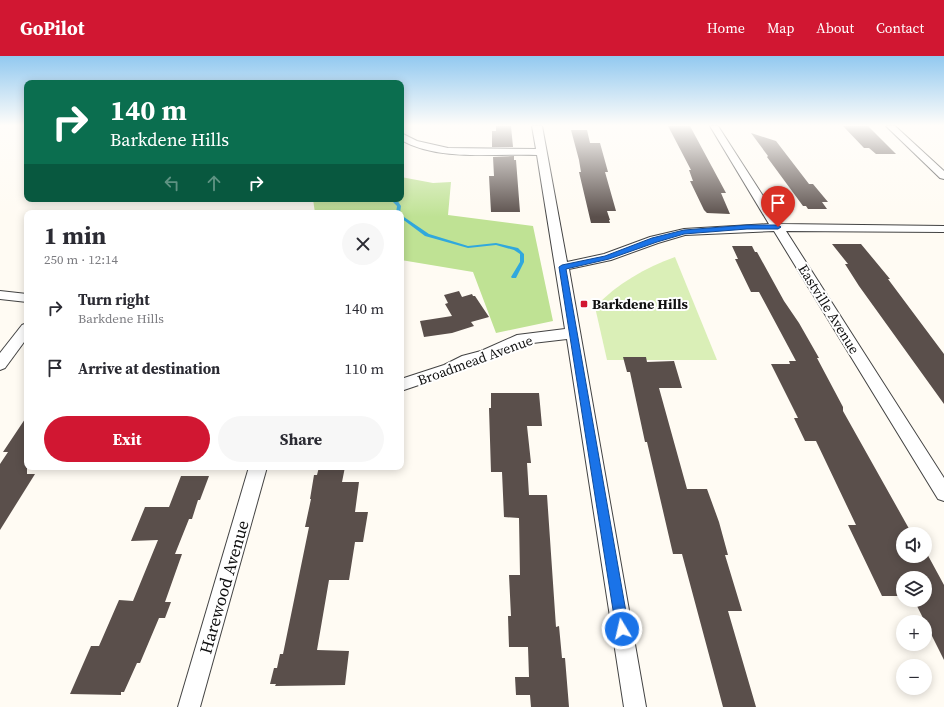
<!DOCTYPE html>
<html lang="en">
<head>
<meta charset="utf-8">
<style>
	body { margin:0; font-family:"Source Serif 4",serif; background:#f7f7f7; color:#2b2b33; height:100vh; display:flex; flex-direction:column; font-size:15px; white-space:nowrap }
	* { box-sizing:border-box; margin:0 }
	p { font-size:13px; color:#7c7c81 }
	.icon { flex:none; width:22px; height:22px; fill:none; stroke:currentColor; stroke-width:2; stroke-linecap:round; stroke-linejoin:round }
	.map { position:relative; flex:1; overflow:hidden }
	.details { position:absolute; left:24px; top:154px; width:380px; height:260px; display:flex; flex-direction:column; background:#fff; border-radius:8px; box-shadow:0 2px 10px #0003 }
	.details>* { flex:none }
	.top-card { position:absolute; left:24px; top:24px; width:380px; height:122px; border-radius:8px; box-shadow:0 2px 10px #0003; background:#0b6e4f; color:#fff; overflow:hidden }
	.tools { position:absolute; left:896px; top:471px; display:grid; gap:8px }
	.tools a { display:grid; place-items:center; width:36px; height:36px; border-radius:50%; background:#fff; box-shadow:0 2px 10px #0003; font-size:20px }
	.pin { position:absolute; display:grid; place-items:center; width:34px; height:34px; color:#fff; margin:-41px -17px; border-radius:50% 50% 50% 0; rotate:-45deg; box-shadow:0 0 4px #0007 }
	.pin .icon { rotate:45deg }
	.me { position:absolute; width:44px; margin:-22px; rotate:351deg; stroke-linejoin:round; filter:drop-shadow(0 0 3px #0008) }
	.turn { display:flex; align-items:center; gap:14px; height:84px; padding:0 20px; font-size:18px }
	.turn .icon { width:52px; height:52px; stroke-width:2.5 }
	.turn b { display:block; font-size:28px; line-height:34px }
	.lanes { display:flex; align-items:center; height:38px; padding:0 20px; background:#0003; justify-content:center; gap:20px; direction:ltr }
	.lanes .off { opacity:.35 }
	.round { display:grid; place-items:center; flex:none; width:42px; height:42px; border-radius:21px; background:#f7f7f7 }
	.head { display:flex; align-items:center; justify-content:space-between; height:68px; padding:0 20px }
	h1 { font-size:24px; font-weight:700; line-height:30px }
	.primary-button { display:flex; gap:8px; margin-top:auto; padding:8px 20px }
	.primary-button a { flex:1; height:46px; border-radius:24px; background:#d11732; color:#fff; font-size:16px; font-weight:700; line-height:46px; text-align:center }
	.primary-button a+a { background:#f7f7f7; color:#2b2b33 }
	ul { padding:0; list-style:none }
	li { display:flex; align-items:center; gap:12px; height:60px; padding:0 20px }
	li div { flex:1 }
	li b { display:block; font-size:15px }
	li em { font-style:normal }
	header { display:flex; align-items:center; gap:24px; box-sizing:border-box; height:56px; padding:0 20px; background:#d11732; color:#fff }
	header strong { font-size:19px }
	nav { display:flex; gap:22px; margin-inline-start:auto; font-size:14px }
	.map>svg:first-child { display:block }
	.green { fill:#daefb7 }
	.forest { fill:#bfe294 }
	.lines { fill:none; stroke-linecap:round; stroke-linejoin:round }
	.stream { fill:#30a8dd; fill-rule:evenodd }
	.building { fill:#5a4f4b }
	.street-casing { stroke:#434343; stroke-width:2 }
	.street { fill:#fff; fill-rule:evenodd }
	.route { fill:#1a73e8; stroke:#114b97 }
	.poi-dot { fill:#d11732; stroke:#fff; stroke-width:1.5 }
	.labels { text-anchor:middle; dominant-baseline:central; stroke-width:4; stroke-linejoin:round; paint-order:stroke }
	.poi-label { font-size:14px; font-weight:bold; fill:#101010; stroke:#fff; text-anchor:start }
	.street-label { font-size:14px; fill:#101010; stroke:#fff }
	.near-street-label { font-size:17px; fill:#101010; stroke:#fff }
</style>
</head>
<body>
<header>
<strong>GoPilot</strong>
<nav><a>Home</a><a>Map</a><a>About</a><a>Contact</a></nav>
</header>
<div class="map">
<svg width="944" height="651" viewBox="0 0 944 651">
	<rect width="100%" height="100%" fill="#fffbf3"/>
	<!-- green -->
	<path class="green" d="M675,201l42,103h-110l-12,-53c23,-24 50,-39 80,-50z"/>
	<!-- forest -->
	<path class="forest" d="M401,121l32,6 18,-1 -3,33 85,11 20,95 -57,12 -23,-61 -72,-12v-47h-86l-2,-14h88z"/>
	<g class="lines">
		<!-- stream -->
		<g class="stream">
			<path d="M385,143l12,1 4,6 -1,7h-4l1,-7 -4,-4z"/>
			<path d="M401,159l28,19 39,12 28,-3 22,5 6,6v8l-8,16h-4l-1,-1 9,-15v-8l-6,-4 -18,-5 -28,3 -43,-12 -24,-18z"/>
		</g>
	</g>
	<!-- building -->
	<g class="building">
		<path d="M496,70h15l2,21h-21v-16h4z"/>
		<path d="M668,70h22l36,67h-5l9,21 -23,-1 -3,-3 -14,-29h3l-4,-11h2z"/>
		<path d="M843,70h25l28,28h-20l-7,-6h-5z"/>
		<path d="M571,74h16l3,13h10l8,29h-3l11,39h-9l3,9h-1l1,3h-19l-12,-51h2l-2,-12z"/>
		<path d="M751,77l25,8 33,43h4l15,18h-6l5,7h-19l-2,-3h-3l-36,-49 1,-1z"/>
		<path d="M514,100v4h2l4,52h-29l-2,-36h5l-1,-19z"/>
		<path d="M832,188h29l29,35h-2l56,75v50l-85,-118 -14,-22h3z"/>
		<path d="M732,190h20l3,6h2l27,49 15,22 20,35h-2l26,49v4l69,123h-9v22h21l1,2v-8l19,35v75l-30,-60h11v-22h-22v18h-21l-34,-71h8l-40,-84h-11l-11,-23h4l-27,-54h19l-1,-3h7l-37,-69h-8l-16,-33h3z"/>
		<path d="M459,235l3,6 10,-3 1,2h2l14,21 -18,5 3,4 -22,7 -28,4 -4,-16 32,-5 -7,-12 3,-1 -4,-8z"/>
		<path d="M623,301h23l1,5 27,-1 8,27h-23l28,101h20l12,33 9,33h-3l17,56h-14l28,96h-33l-41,-153h-9l-26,-112h-2l-15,-70h-3z"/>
		<path d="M491,337h48l3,33h-15l4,37h-4l2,32h18l9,132 3,-1 3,32h3l4,49h-38l-1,-12h-14l-1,-18h14l-1,-30h-19l-1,-31h3l-2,-41h11l-1,-57 -15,-1 -2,-45h-11l-2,-64h2z"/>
		<path d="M27,360v58h8l-35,56v-66l8,-12h-5z"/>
		<path d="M319,411h26l-3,15h17l-4,30h13l-5,30h-8l-6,38h-20l-12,70 32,1 -4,34 -70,1 1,-2h-6l4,-16h3l3,-14h3l26,-127h-4l6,-28h-1l4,-24h3z"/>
		<path d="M181,420h28l-9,24h-2l-6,19h-3l-14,35h7l-17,48h6l-6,16h-6l-19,45h-3l-13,29h-3v3l-51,-1 21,-48h8l20,-46 14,1 25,-61 -27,1 14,-34h24z"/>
	</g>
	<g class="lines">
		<!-- street casing -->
		<g class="street-casing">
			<g id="street">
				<path d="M532,70h10l25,136 37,-8 46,-17 34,-8 85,-5 -59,-98h8l63,98 163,2v6l-158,-1 158,247v23l-6,-2 -164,-268 -89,4 -27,8 -47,17 -42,9 77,438h-22l-57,-368 -43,5 -35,16 -18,5 -17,8 -53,18v-12l43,-14 18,-9 19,-5 36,-16 48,-6 -28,-174c-44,-2 -96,7 -136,-15v-7l16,8 31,7 88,1z"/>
				<path d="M886,70h9l49,45v8l-4,-1z"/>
				<path d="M0,235l27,3v8l-27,-3z"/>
				<path d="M27,267v15l-22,30 -5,2v-17l22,-28z"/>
				<path d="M249,411h18l-67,240h-22z"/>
			</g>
		</g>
		<!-- street -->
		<use href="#street" class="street"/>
	</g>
	<!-- sky -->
	<linearGradient id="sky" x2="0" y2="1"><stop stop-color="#92c9f0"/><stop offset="0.43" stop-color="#fffdfa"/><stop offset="1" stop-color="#fffdfa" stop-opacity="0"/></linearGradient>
	<rect width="944" height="161" fill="url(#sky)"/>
	<!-- route -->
	<path class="route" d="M747,169h31l3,2 -3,2h-31l-63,5 -27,8 -48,17 -43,10 63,360 -2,4 -5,2 -4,-2 -2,-4 -57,-362 3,-2 43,-9 47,-18 32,-8z"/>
	<!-- markers -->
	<rect class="poi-dot" x="580" y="244" width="8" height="8" rx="2"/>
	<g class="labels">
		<!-- poi labels -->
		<g class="poi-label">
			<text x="592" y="248">Barkdene Hills</text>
		</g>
		<!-- street labels -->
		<g class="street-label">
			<text transform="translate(829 253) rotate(58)">Eastville Avenue</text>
			<text transform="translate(475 304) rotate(-20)">Broadmead Avenue</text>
		</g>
		<!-- near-street labels -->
		<g class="near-street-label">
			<text transform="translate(224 531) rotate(-74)">Harewood Avenue</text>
		</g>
	</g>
</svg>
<div class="tools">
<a><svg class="icon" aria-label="sound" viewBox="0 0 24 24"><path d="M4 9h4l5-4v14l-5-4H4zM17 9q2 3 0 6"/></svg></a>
<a><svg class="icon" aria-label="layers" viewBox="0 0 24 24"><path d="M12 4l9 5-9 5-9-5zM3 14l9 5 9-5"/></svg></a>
<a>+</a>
<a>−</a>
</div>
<div class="pin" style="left:778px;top:171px;background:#d93025"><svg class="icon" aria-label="arrive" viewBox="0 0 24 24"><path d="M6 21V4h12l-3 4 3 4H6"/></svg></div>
<svg class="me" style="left:622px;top:573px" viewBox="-20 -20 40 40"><circle r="17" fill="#1a73e8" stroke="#fff" stroke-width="3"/><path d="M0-11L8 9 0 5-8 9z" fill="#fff"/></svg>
<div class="top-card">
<div class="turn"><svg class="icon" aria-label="right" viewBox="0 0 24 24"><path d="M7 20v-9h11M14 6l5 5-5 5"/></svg><div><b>140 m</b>Barkdene Hills</div></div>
<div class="lanes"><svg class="icon off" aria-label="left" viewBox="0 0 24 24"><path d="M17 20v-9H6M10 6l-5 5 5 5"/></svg><svg class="icon off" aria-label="ahead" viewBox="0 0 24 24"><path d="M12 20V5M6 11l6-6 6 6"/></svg><svg class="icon" aria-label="right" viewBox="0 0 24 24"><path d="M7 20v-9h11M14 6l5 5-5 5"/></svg></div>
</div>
<section class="details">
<div class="head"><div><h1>1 min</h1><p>250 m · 12:14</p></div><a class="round"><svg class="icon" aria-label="close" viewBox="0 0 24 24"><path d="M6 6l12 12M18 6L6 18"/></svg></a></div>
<ul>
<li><svg class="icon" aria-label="right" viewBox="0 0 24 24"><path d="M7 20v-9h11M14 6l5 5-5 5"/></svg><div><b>Turn right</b><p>Barkdene Hills</p></div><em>140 m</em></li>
<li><svg class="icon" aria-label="arrive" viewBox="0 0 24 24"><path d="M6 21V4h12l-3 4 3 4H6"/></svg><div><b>Arrive at destination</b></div><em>110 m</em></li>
</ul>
<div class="primary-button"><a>Exit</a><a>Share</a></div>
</section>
</div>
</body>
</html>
